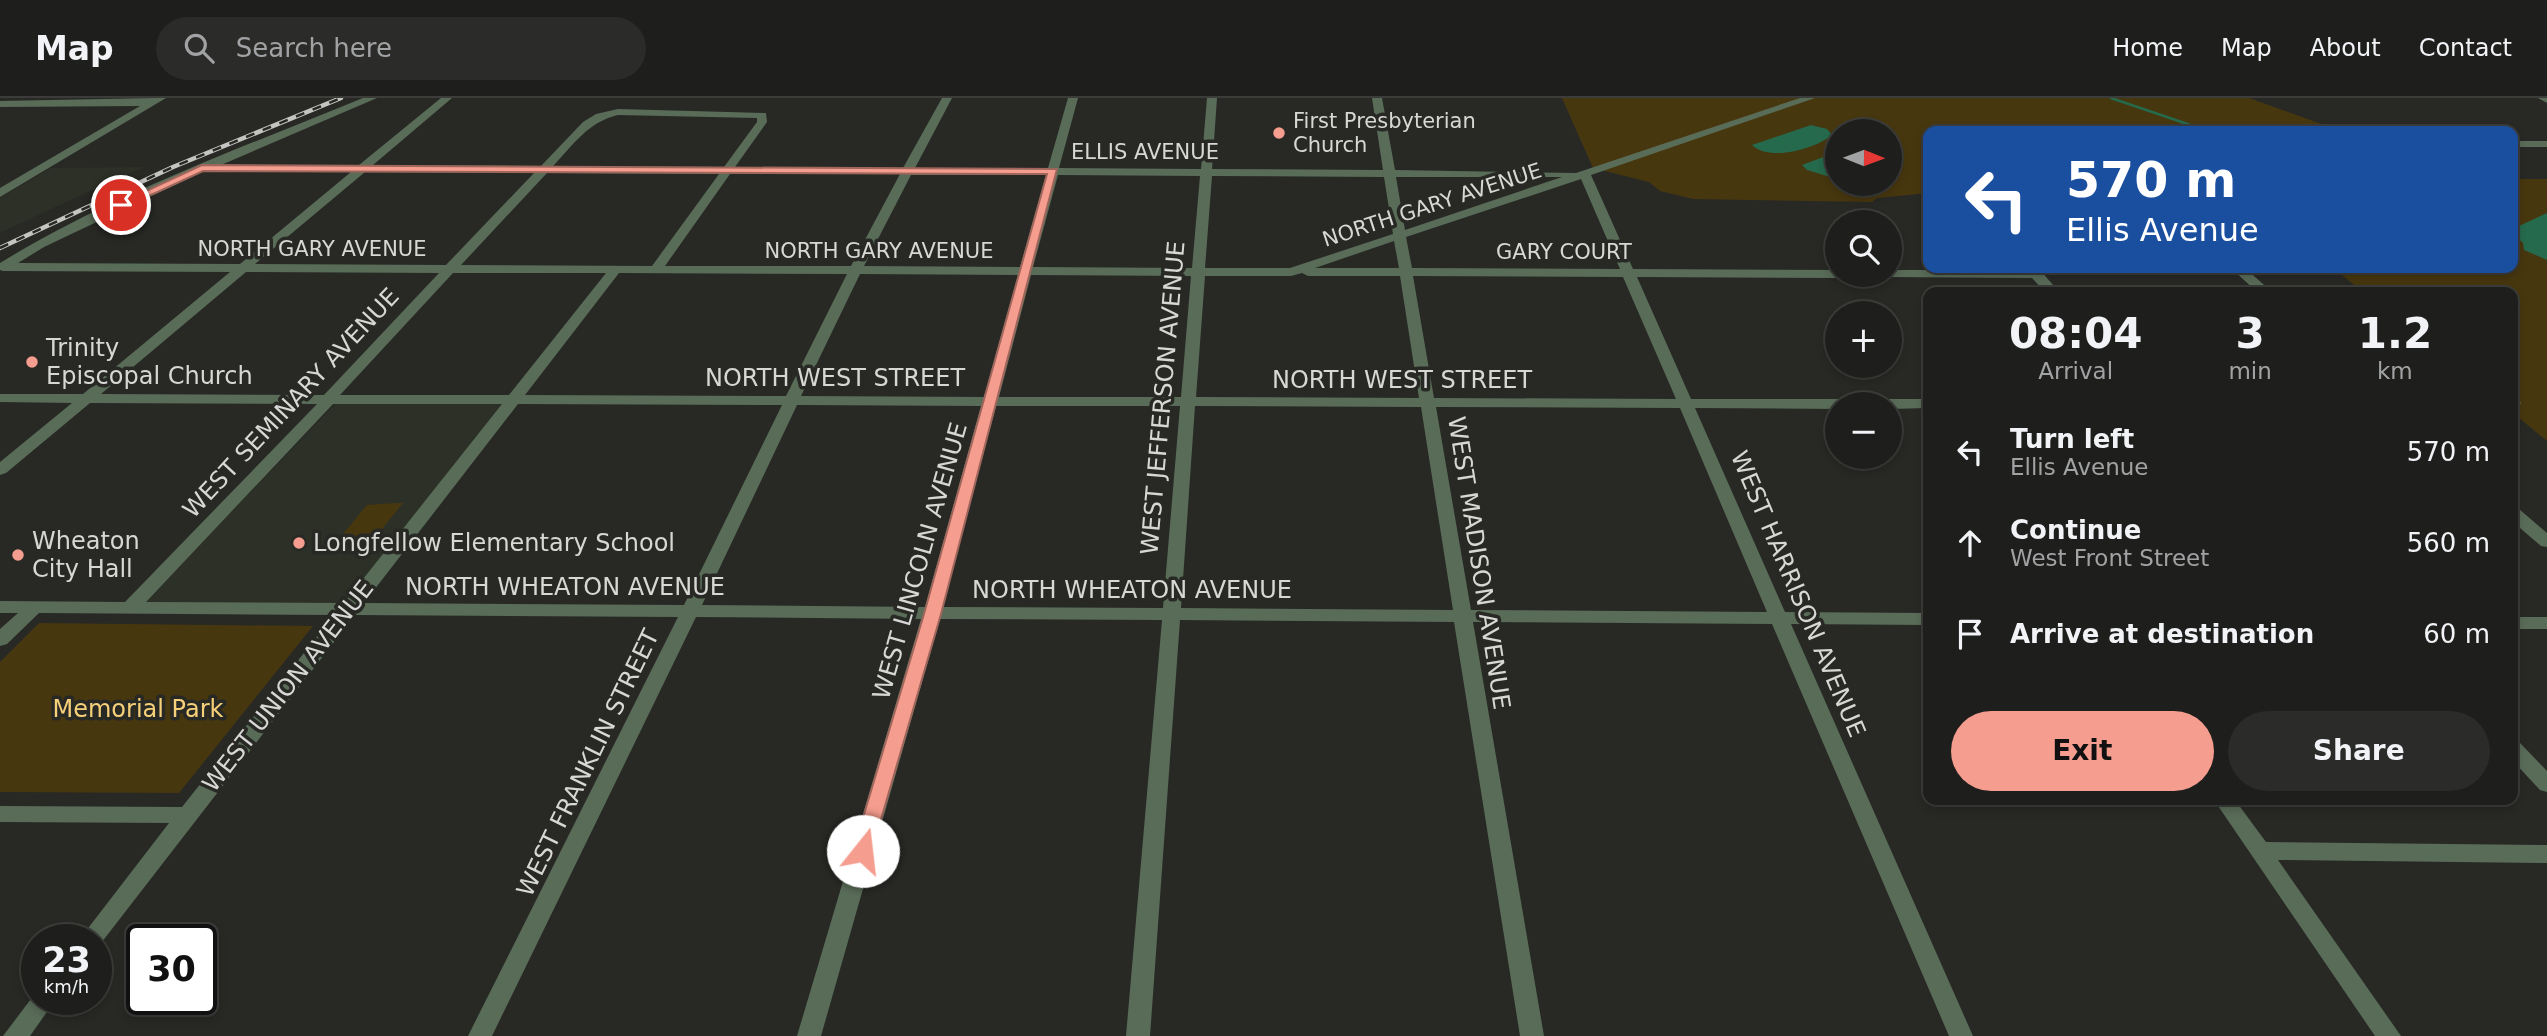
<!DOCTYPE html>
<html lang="en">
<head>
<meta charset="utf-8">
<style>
	body { margin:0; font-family:"DejaVu Sans",sans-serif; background:#2b2c29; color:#f1f3f6; height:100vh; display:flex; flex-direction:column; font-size:26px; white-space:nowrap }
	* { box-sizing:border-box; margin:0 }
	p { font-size:23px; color:#a1a2a3 }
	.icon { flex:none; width:38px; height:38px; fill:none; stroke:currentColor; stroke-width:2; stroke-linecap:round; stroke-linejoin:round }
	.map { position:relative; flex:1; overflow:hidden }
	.drawer { position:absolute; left:1923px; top:189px; width:595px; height:518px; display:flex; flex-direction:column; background:#1e1f1c; border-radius:14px; box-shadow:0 4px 10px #0003,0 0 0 2px #3c3d3b }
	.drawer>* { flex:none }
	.top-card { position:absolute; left:1923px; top:28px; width:595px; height:147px; border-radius:14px; box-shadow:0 4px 10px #0003,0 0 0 2px #3c3d3b; background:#1a4fa0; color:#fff; overflow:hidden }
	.needle { width:46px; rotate:91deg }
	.fabs { position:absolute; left:1825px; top:21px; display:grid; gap:14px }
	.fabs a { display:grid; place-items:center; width:77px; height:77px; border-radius:50%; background:#1e1f1c; box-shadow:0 4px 10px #0003,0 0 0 2px #3c3d3b; font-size:35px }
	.speed { position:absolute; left:21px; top:826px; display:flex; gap:14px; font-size:35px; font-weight:700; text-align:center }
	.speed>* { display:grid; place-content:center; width:91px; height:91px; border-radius:50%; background:#1e1f1c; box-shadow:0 4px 10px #0003,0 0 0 2px #3c3d3b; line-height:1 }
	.speed small { font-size:18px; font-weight:400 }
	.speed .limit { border:4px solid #111; border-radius:10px; background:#fff; color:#111 }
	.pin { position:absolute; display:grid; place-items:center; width:60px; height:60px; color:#fff; margin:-30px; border:4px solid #fff; border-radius:50%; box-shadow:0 2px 7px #0007 }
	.me { position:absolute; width:77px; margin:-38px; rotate:16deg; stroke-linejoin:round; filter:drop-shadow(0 0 5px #0008) }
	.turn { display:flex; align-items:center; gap:24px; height:147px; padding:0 28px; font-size:32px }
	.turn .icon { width:91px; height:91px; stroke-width:2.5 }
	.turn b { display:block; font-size:49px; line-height:60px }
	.eta { display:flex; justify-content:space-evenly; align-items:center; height:119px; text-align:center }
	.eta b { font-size:42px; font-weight:600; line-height:49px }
	.primary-button { display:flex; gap:14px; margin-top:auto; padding:14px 28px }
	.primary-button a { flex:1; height:80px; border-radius:42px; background:#f59d8e; color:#111; font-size:28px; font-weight:600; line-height:80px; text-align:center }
	.primary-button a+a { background:#2b2c29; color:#f1f3f6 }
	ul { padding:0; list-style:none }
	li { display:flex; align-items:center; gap:21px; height:91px; padding:0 28px }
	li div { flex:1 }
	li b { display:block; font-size:26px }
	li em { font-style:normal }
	header { display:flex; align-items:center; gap:42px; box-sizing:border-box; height:98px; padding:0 35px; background:#1e1f1c; border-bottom:2px solid #3c3d3b }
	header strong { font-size:33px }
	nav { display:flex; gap:38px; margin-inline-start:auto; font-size:24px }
	.search { width:490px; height:63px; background:#2b2c29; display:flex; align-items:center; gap:18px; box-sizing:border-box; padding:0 24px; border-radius:38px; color:#a1a2a3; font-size:26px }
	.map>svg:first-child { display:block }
	.built { fill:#2c3026 }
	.green { fill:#47370f; fill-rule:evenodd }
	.water { fill:#256a4c }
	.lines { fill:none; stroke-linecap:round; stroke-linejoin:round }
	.stream { stroke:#256a4c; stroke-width:2.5 }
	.minor { fill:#596c58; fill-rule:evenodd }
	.rail-casing { stroke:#c4c5c2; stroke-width:4.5 }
	.rail { stroke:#282925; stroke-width:2.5; stroke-dasharray:9; stroke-linecap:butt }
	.route { fill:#f59d8e; stroke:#9f665c; stroke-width:2 }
	.poi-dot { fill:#f59d8e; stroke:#282925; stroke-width:2.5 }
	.labels { text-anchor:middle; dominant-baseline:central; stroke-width:7; stroke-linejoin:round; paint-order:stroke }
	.far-poi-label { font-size:21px; fill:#d7d8d5; stroke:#282925; text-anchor:start }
	.far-street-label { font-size:21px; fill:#d7d8d5; stroke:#282925 }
	.poi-label { font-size:24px; fill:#d7d8d5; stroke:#282925; text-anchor:start }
	.street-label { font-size:24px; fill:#d7d8d5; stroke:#282925 }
	.park-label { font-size:24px; fill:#f6d078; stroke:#282925 }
</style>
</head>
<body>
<header>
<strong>Map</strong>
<div class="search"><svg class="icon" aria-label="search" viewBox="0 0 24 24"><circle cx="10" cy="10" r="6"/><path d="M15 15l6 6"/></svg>Search here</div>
<nav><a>Home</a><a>Map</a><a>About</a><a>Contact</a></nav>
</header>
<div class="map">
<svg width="2547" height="938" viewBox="0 0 2547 938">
	<rect width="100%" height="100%" fill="#282925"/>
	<!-- built -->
	<g class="built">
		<path d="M144,69l-91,41 -53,25v-35l51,-30z"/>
		<path d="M337,304h172l-163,203 -203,-1z"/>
	</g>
	<!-- green -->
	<g class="green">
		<path d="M1562,0h687l92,33h-413v62l-51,5 -5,4 -179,-3 -33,-8 -11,-9 -56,-14zM1838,33h52v53h-52z"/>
		<path d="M2513,81h34v262l-34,-28v-121h-150l-30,-24h180z"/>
		<path d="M396,405h7l-30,37h-35l29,-35z"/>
		<path d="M39,525l274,3 -134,167 -179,-1v-130z"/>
	</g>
	<!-- water -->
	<g class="water">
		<path d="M1811,27l16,4 5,6c-17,14 -63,27 -80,10z"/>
		<path d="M1837,54v27l-30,-9 -5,-5z"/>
		<path d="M2547,115v47l-23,-10 -1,-7 -10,-9v-8h6z"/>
	</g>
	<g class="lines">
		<!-- stream -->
		<path class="stream" d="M2111,0l97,33"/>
		<!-- minor -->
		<g class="minor">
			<path d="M154,0h12l-166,99v-9l140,-82 -140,1v-6z"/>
			<path d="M363,0h14l-156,67h138l82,-67h11l-79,67 168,1 42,-44 13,-8 22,-5 148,4 1,9 -32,45 168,1 39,-70h10l-37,70h133l20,-70h10l-19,70 142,1 6,-71h10l-5,71 171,1 -11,-72h10l13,72 181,3 224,-75h15l-224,77 42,94 205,1v5h6l-6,3 -201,-1 54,122h147l8,5h-8v5l-143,-1 90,204 143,1v12l-137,-1 182,412h-24l-177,-412 -299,-2 71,414h-24l-66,-414 -274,-2 -30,416h-24l36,-416 -222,-1 -119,417h-24l124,-417 -225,-2 -204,419h-24l210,-419 -323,-2 -257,332 -2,-7h-17l90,-117 -169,-1v-16l182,1 152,-192 -295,-2 -32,31 -7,2v-17l18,-16h-18v-12l125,1 192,-198 -227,-1 -84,70 -6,2v-13l72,-59 -72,-1v-8h83l147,-122 -227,-1 -3,-1v-7c113,-69 241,-115 363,-165zM618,17l139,3v4l-33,45 -171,-1c21,-22 35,-44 65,-51zM204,73l147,1 -111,92 -222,-1 26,-16zM365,74l169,1 -88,92 -191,-1zM547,75l172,1 -67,92 -191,-1zM730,76h170l-49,92h-186zM911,77h135l-26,92 -156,-1zM1058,77l142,1 -8,92 -159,-1zM1212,78l172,1 9,57 -103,34h-85zM1396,79h166l-157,53zM1581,81l39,90 -208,-1 -6,-31zM1394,143l5,27h-84zM246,174l193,1 -115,122 -223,-1zM453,175h153l-97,122h-169zM619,175l228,1 -61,122 -261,-1zM1302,175l6,3h92l19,122 -223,-1 9,-121h86zM860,176l158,1 -34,122 -183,-1zM1031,177l160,1 -10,121h-182zM1413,178l210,1 53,122 -242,-1zM333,306h169l-158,199 -198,-1zM518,306l264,1 -98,200 -320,-2zM797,307l184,1 -56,201 -223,-2zM996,308h184l-17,202 -220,-1zM1195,308l226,1 32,203 -272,-2zM1436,309l244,1 87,204 -296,-2z"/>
			<path d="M2538,0h9v5z"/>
			<rect x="2513" y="43" width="34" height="6"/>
			<path d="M2231,170h14l27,24h-15z"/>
			<path d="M1890,172h146l5,1 18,21h-14l-13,-14 -147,-1 -1,-2h6z"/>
			<path d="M1890,301h38v9l-38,1v-5h-8z"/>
			<path d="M2513,301l6,1 2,3 -2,3 -6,1z"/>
			<path d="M2513,410l6,1 28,24v14l-6,-1 -28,-24z"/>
			<rect x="2513" y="519" width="34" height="12"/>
			<path d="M2513,643l7,2 27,28v21l-7,-2 -27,-29z"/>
			<path d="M2214,702h21l31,42 281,3v18l-269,-3 123,176h-26z"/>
			<path d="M37,893v8h19l-26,37h-27z"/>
		</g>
		<!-- rail casing -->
		<g class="rail-casing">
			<path id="rail" d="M0,150l173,-81 168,-69"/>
		</g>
		<!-- rail -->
		<use href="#rail" class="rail"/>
	</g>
	<!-- route -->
	<path class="route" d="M202,67l855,4 -116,445 -71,243 -7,2 -7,-2 -3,-6 71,-237 123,-440 -844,-3 -78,36 -9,-2z"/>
	<!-- markers -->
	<g class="poi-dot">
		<circle cx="1279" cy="35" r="7"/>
		<circle cx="32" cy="264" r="7"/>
		<circle cx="299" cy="445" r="7"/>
		<circle cx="18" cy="457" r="7"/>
	</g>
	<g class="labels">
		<!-- far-poi labels -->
		<g class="far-poi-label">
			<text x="1293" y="23">First Presbyterian<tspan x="1293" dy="24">Church</tspan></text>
		</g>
		<!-- far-street labels -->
		<g class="far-street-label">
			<text x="1145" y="54">ELLIS AVENUE</text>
			<text transform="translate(1432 107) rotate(-18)">NORTH GARY AVENUE</text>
			<text x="312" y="151">NORTH GARY AVENUE</text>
			<text x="879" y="153">NORTH GARY AVENUE</text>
			<text x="1564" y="154">GARY COURT</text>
		</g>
		<!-- poi labels -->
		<g class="poi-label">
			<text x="46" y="250">Trinity<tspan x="46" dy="28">Episcopal Church</tspan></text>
			<text x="32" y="443">Wheaton<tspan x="32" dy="28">City Hall</tspan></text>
			<text x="313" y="445">Longfellow Elementary School</text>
		</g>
		<!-- street labels -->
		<g class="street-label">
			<text x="835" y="280">NORTH WEST STREET</text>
			<text x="1402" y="282">NORTH WEST STREET</text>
			<text transform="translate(1163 300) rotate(-85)">WEST JEFFERSON AVENUE</text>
			<text transform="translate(291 305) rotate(-47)">WEST SEMINARY AVENUE</text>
			<text transform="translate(920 463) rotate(-74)">WEST LINCOLN AVENUE</text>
			<text transform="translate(1479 465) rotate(81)">WEST MADISON AVENUE</text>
			<text x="565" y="489">NORTH WHEATON AVENUE</text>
			<text x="1132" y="492">NORTH WHEATON AVENUE</text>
			<text transform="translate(1798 496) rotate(67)">WEST HARRISON AVENUE</text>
			<text transform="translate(288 588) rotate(-52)">WEST UNION AVENUE</text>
			<text transform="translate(588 665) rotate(-64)">WEST FRANKLIN STREET</text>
		</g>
		<!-- park labels -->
		<g class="park-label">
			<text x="138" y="611">Memorial Park</text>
		</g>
	</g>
</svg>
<div class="fabs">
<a><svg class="needle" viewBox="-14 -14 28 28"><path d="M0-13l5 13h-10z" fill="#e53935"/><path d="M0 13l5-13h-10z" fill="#a1a2a3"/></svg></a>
<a><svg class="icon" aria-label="search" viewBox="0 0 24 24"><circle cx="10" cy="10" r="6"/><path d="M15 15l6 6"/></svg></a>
<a>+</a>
<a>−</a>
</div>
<div class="speed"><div>23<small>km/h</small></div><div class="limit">30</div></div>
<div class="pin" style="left:121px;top:107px;background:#d93025"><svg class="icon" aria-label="arrive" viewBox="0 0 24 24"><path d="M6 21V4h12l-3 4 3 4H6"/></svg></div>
<svg class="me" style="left:863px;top:753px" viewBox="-20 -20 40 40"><circle r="19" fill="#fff"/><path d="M0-13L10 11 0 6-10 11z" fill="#f59d8e"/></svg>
<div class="top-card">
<div class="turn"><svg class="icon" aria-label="left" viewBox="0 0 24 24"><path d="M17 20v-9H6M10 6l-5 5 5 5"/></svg><div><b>570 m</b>Ellis Avenue</div></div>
</div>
<section class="drawer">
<div class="eta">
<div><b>08:04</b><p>Arrival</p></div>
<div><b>3</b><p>min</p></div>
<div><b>1.2</b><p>km</p></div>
</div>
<ul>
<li><svg class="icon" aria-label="left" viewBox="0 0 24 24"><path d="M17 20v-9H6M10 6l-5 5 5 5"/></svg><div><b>Turn left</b><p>Ellis Avenue</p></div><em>570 m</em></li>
<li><svg class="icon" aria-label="ahead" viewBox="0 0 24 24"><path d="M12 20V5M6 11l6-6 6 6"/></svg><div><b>Continue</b><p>West Front Street</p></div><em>560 m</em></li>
<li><svg class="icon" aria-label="arrive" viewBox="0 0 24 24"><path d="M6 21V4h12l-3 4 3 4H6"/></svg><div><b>Arrive at destination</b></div><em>60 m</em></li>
</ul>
<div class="primary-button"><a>Exit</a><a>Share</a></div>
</section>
</div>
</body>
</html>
